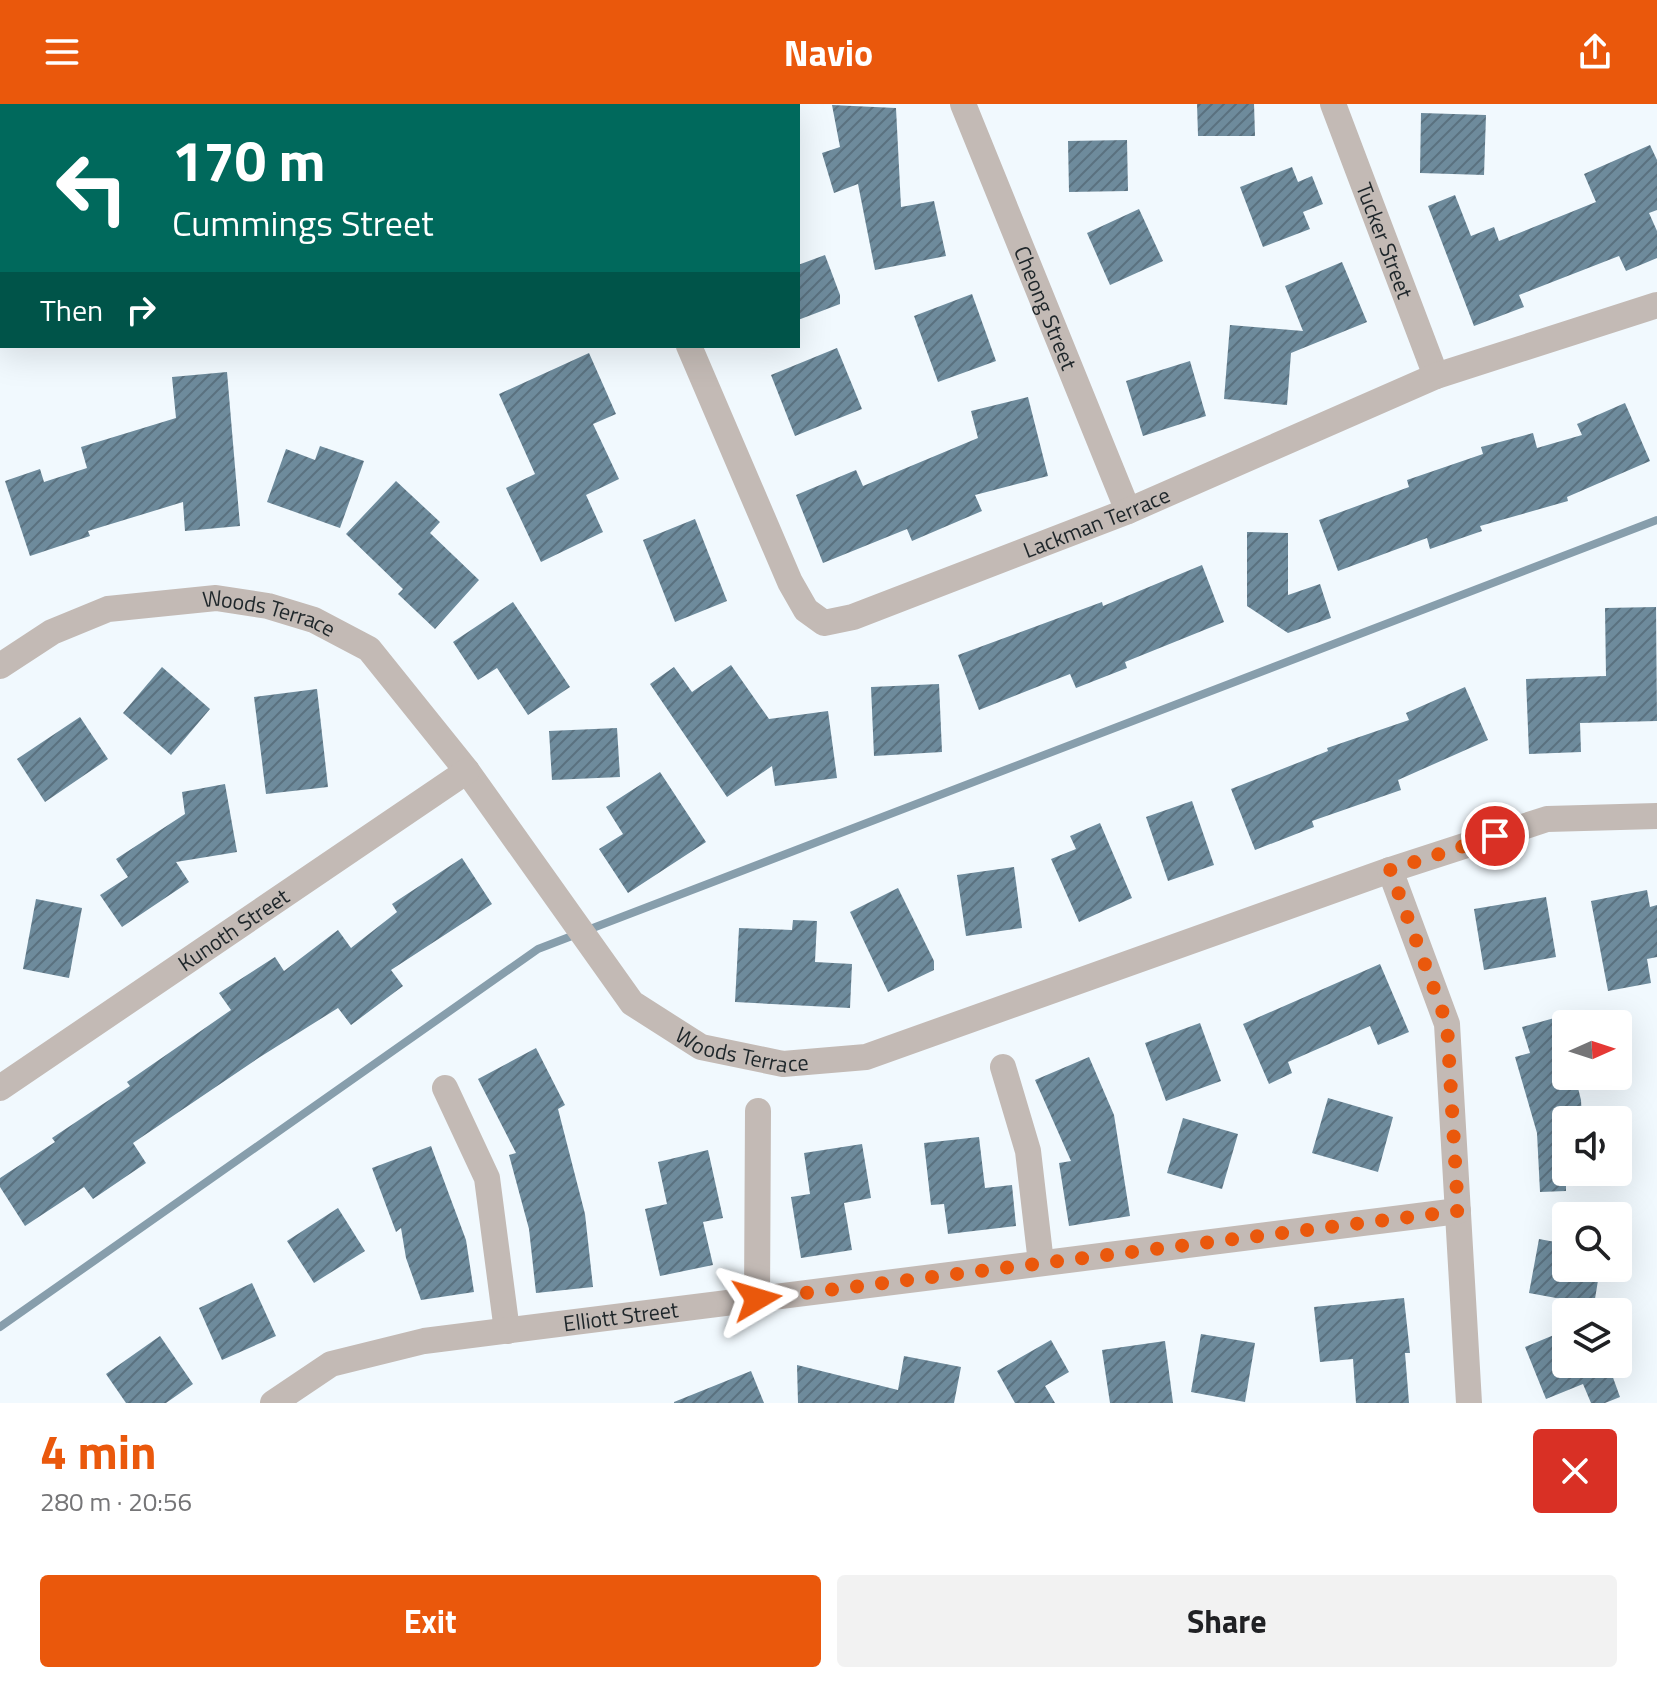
<!DOCTYPE html>
<html lang="en">
<head>
<meta charset="utf-8">
<style>
	body { margin:0; font-family:"Titillium Web",sans-serif; background:#f2f2f2; color:#202124; height:100vh; display:flex; flex-direction:column; font-size:30px; white-space:nowrap }
	* { box-sizing:border-box; margin:0 }
	p { font-size:26px; color:#757577 }
	.icon { flex:none; width:44px; height:44px; fill:none; stroke:currentColor; stroke-width:2; stroke-linecap:round; stroke-linejoin:round }
	.map { position:relative; height:1299px; overflow:hidden }
	.sheet { display:flex; flex-direction:column; background:#fff; flex:1 }
	.sheet>* { flex:none }
	.guide { position:absolute; left:0px; top:0px; width:800px; height:244px; box-shadow:0 8px 32px #0002; background:#00695c; color:#fff; overflow:hidden }
	.needle { width:52px; rotate:87deg }
	.fabs { position:absolute; left:1552px; top:906px; display:grid; gap:16px }
	.fabs a { display:grid; place-items:center; width:80px; height:80px; border-radius:8px; background:#fff; box-shadow:0 8px 32px #0002; font-size:40px }
	.pin { position:absolute; display:grid; place-items:center; width:68px; height:68px; color:#fff; margin:-34px; border:4px solid #fff; border-radius:50%; box-shadow:0 2px 8px #0007 }
	.me { position:absolute; width:88px; margin:-44px; rotate:83deg; stroke-linejoin:round; filter:drop-shadow(0 0 6px #0008) }
	.turn { display:flex; align-items:center; gap:28px; height:168px; padding:0 40px; font-size:36px }
	.turn .icon { width:104px; height:104px; stroke-width:2.5 }
	.turn b { display:block; font-size:56px; line-height:68px }
	.then { display:flex; align-items:center; height:76px; padding:0 40px; background:#0003; gap:16px; font-size:30px }
	.round { display:grid; place-items:center; flex:none; width:84px; height:84px; border-radius:8px; background:#f2f2f2 }
	.head { display:flex; align-items:center; justify-content:space-between; height:136px; padding:0 40px }
	h1 { font-size:48px; font-weight:700; line-height:60px; color:#ea580c }
	.button { display:flex; gap:16px; margin-top:auto; padding:16px 40px }
	.button a { flex:1; height:92px; border-radius:8px; background:#ea580c; color:#fff; font-size:32px; font-weight:700; line-height:92px; text-align:center }
	.button a+a { background:#f2f2f2; color:#202124 }
	header { display:flex; justify-content:space-between; align-items:center; height:104px; padding:0 40px; background:#ea580c; color:#fff; font-size:36px; font-weight:700 }
	.map>svg:first-child { display:block }
	.lines { fill:none; stroke-linecap:round; stroke-linejoin:round }
	.stream { stroke:#879eac; stroke-width:8 }
	.building { fill:url(#building-hatch) }
	.street { stroke:#c3bab5; stroke-width:26 }
	.route { stroke:#ea580c; stroke-width:14; stroke-dasharray:0 25.2 }
	.labels { text-anchor:middle; dominant-baseline:central; stroke-width:8; stroke-linejoin:round; paint-order:stroke }
	.street-label { font-size:22px; fill:#1e262a; stroke:#fff }
</style>
</head>
<body>
<header><svg class="icon" aria-label="menu" viewBox="0 0 24 24"><path d="M4 6h16M4 12h16M4 18h16"/></svg>Navio<svg class="icon" aria-label="share" viewBox="0 0 24 24"><path d="M12 15V3M7 8l5-5 5 5M5 13v7h14v-7"/></svg></header>
<div class="map">
<svg width="1657" height="1299" viewBox="0 0 1657 1299">
	<defs>
		<pattern id="building-hatch" width="6" height="6" patternUnits="userSpaceOnUse" patternTransform="scale(2)"><rect width="6" height="6" fill="#6e8b9c"/><path d="M-1 1l2-2M0 6l6-6M5 7l2-2" fill="none" stroke="#5a717f"/></pattern>
	</defs>
	<rect width="100%" height="100%" fill="#f1f9fe"/>
	<g class="lines">
		<!-- stream -->
		<path class="stream" d="M0,1223l538,-378 1119,-429"/>
	</g>
	<!-- building -->
	<g class="building">
		<path d="M1197,0h57l1,32h-57z"/>
		<path d="M832,1l64,3 5,99 33,-6 12,55 -71,14 -17,-86 -24,9 -12,-40 18,-6z"/>
		<path d="M1421,9l65,2 -2,60 -64,-2z"/>
		<path d="M1127,36l1,51 -59,1 -1,-51z"/>
		<path d="M1650,41l7,15v50l-8,3 8,18v27l-31,13 -7,-15 -100,39 5,12 -50,19 -46,-120 27,-11 16,41 23,-9 5,14 97,-39 -12,-28z"/>
		<path d="M1292,63l6,15 14,-6 11,28 -20,8 7,17 -47,18 -23,-60z"/>
		<path d="M1139,105l24,52 -53,24 -23,-52z"/>
		<path d="M825,151l15,40v9l-42,16v-55z"/>
		<path d="M1342,158l25,60 -76,31 -4,52 -63,-6 6,-74 73,6 -18,-45z"/>
		<path d="M972,190l24,67 -58,21 -24,-66z"/>
		<path d="M837,244l25,61 -67,27 -24,-61z"/>
		<path d="M589,249l27,61 -23,10 26,55 -33,16 17,37 -62,30 -35,-74 29,-14 -36,-80z"/>
		<path d="M1190,257l16,55 -63,20 -17,-55z"/>
		<path d="M227,268l13,154 -55,5 -2,-29 -95,29 2,5 -60,20 -25,-75 35,-12 4,13 43,-14 -6,-21 95,-29 -4,-41z"/>
		<path d="M1028,293l20,79 -73,19 7,16 -70,30 -5,-12 -84,34 -27,-68 60,-25 7,16 115,-48 -7,-27z"/>
		<path d="M1625,299l25,58 -83,36 1,4 -88,25 2,5 -52,18 -3,-11 -89,33 -19,-51 90,-33 -2,-7 76,-26 -2,-7 52,-14 4,15 45,-13 -5,-11z"/>
		<path d="M320,342l44,15 -24,67 -73,-26 19,-53 29,11z"/>
		<path d="M396,377l44,41 -10,11 49,47 -44,49 -37,-35 5,-5 -57,-55z"/>
		<path d="M695,415l32,82 -52,21 -32,-82z"/>
		<path d="M1247,428l41,1v62l32,-11 11,34 -43,15 -41,-27z"/>
		<path d="M1202,461l22,57 -99,40 2,6 -51,20 -6,-14 -91,36 -21,-55 144,-53 1,4z"/>
		<path d="M513,498l57,85 -42,28 -31,-47 -19,12 -25,-38z"/>
		<path d="M1656,503l1,114 -77,2 1,29 -52,2 -3,-75 80,-3 -1,-68z"/>
		<path d="M731,561l38,54 59,-8 9,67 -62,8 -3,-20 -45,31 -77,-113 24,-17 18,25z"/>
		<path d="M162,563l48,42 -39,46 -48,-42z"/>
		<path d="M939,580l3,68 -68,4 -3,-69z"/>
		<path d="M1465,583l23,53 -90,40 3,10 -89,31 2,6 -59,23 -24,-61 97,-38 -1,-3 82,-28 -3,-7z"/>
		<path d="M317,585l11,98 -62,7 -12,-97z"/>
		<path d="M80,613l28,42 -63,43 -28,-43z"/>
		<path d="M617,624l3,49 -68,3 -3,-49z"/>
		<path d="M660,668l46,70 -78,51 -29,-44 24,-15 -17,-27z"/>
		<path d="M225,680l12,68 -61,10 13,20 -67,45 -22,-32 28,-18 -12,-18 69,-45 -3,-22z"/>
		<path d="M1192,697l22,64 -46,16 -22,-64z"/>
		<path d="M1100,719l32,75 -53,24 -28,-63 25,-10 -6,-13z"/>
		<path d="M462,754l30,46 -101,66 12,16 -52,39 -13,-17 -78,49 -127,86 13,20 -53,36 -9,-12 -59,39 -25,-39v-9l55,-36 -3,-4 78,-52 -3,-4 104,-72 -12,-17 56,-36 9,14 54,-41 13,18 46,-36 -5,-8z"/>
		<path d="M1014,763l8,61 -56,8 -9,-61z"/>
		<path d="M898,784l36,73v9l-46,22 -38,-80z"/>
		<path d="M1647,786l3,17 7,-2v52l-10,2 4,24 -43,8 -17,-90z"/>
		<path d="M1546,793l10,60 -72,13 -10,-61z"/>
		<path d="M36,795l46,9 -13,70 -46,-9z"/>
		<path d="M793,816l24,1 -2,41 37,2 -2,44 -115,-6 4,-74 53,2z"/>
		<path d="M1380,860l29,68 -31,13 -8,-19 -82,36 4,11 -23,11 -26,-60z"/>
		<path d="M1558,913l8,29v30h9l6,24 1,20h-16v71l-26,1 -3,-59 -22,-76 15,-4 -8,-26z"/>
		<path d="M1200,919l21,58 -55,20 -21,-58z"/>
		<path d="M536,944l29,57 -7,4 27,105 8,73 -57,6 -7,-64 -20,-74 7,-2 -38,-74z"/>
		<path d="M1089,953l25,58 16,101 -61,10 -10,-63 12,-2 -36,-81z"/>
		<path d="M1328,994l65,19 -15,55 -66,-19z"/>
		<path d="M1183,1014l55,16 -16,55 -55,-16z"/>
		<path d="M979,1033l6,51 27,-3 4,41 -68,8 -4,-30 -13,1 -7,-62z"/>
		<path d="M862,1040l9,54 -27,5 8,47 -51,8 -10,-61 19,-3 -6,-41z"/>
		<path d="M431,1042l35,94 8,52 -53,8 -15,-42 -5,-30 -5,4 -24,-64z"/>
		<path d="M708,1046l15,68 -20,4 10,43 -53,11 -15,-67 22,-5 -9,-42z"/>
		<path d="M338,1104l27,43 -51,32 -27,-42z"/>
		<path d="M1539,1135l27,5v24h34l-6,37 -65,-12z"/>
		<path d="M252,1179l24,53 -54,24 -23,-52z"/>
		<path d="M1404,1194l6,55h-5l4,50h-53l-3,-44 -33,3 -6,-55z"/>
		<path d="M1566,1226v34h63l-18,8 9,25 -15,6h-14l-8,-19 -37,15 -21,-52z"/>
		<path d="M1201,1230l54,9 -10,59 -54,-10z"/>
		<path d="M160,1232l33,48 -27,19h-40l-20,-29z"/>
		<path d="M1051,1236l18,32 -24,14 10,17h-40l-18,-32z"/>
		<path d="M1165,1237l8,62h-63l-8,-53z"/>
		<path d="M904,1252l57,11 -7,36h-156l-1,-38 101,25z"/>
		<path d="M751,1267l13,32h-90v-1z"/>
	</g>
	<g class="lines">
		<!-- street -->
		<g class="street">
			<path d="M595,0v2"/>
			<path id="s1" d="M963,0l165,407"/>
			<path id="s2" d="M1333,0l103,272"/>
			<path id="s3" d="M689,242l101,236 16,28 18,13 29,-6 275,-106 308,-135 221,-71"/>
			<path id="s4" d="M0,562l52,-34 56,-23 108,-11 52,8 46,14 55,29 98,122 165,232 69,44 82,17 83,-7 524,-187 157,-51 110,-3"/>
			<path d="M1390,766l57,154 22,379"/>
			<path d="M1003,963l25,84 13,112"/>
			<path id="s5" d="M0,984l467,-317"/>
			<path d="M445,984l42,90 20,153"/>
			<path d="M757,1195l1,-188"/>
			<path id="s6" d="M273,1299l58,-39 93,-23 1034,-130"/>
		</g>
	</g>
	<g class="lines">
		<!-- route -->
		<path class="route" d="M757,1195l701,-88 -11,-187 -57,-154 105,-34"/>
	</g>
	<g class="labels">
		<!-- street labels -->
		<g class="street-label">
			<text stroke="none"><textPath href="#s2" startOffset="146">Tucker Street</textPath></text>
			<text stroke="none"><textPath href="#s1" startOffset="220">Cheong Street</textPath></text>
			<text stroke="none"><textPath href="#s3" startOffset="602">Lackman Terrace</textPath></text>
			<text stroke="none"><textPath href="#s4" startOffset="286">Woods Terrace</textPath></text>
			<text stroke="none"><textPath href="#s5" startOffset="282">Kunoth Street</textPath></text>
			<text stroke="none"><textPath href="#s4" startOffset="958">Woods Terrace</textPath></text>
			<text stroke="none"><textPath href="#s6" startOffset="364">Elliott Street</textPath></text>
		</g>
	</g>
</svg>
<div class="fabs">
<a><svg class="needle" viewBox="-14 -14 28 28"><path d="M0-13l5 13h-10z" fill="#e53935"/><path d="M0 13l5-13h-10z" fill="#757577"/></svg></a>
<a><svg class="icon" aria-label="sound" viewBox="0 0 24 24"><path d="M4 9h4l5-4v14l-5-4H4zM17 9q2 3 0 6"/></svg></a>
<a><svg class="icon" aria-label="search" viewBox="0 0 24 24"><circle cx="10" cy="10" r="6"/><path d="M15 15l6 6"/></svg></a>
<a><svg class="icon" aria-label="layers" viewBox="0 0 24 24"><path d="M12 4l9 5-9 5-9-5zM3 14l9 5 9-5"/></svg></a>
</div>
<div class="pin" style="left:1495px;top:732px;background:#d93025"><svg class="icon" aria-label="arrive" viewBox="0 0 24 24"><path d="M6 21V4h12l-3 4 3 4H6"/></svg></div>
<svg class="me" style="left:757px;top:1195px" viewBox="-20 -20 40 40"><path d="M0-17L14 15 0 8-14 15z" fill="#ea580c" stroke="#fff" stroke-width="4"/></svg>
<div class="guide">
<div class="turn"><svg class="icon" aria-label="left" viewBox="0 0 24 24"><path d="M17 20v-9H6M10 6l-5 5 5 5"/></svg><div><b>170 m</b>Cummings Street</div></div>
<div class="then">Then<svg class="icon" aria-label="right" viewBox="0 0 24 24"><path d="M7 20v-9h11M14 6l5 5-5 5"/></svg></div>
</div>
</div>
<section class="sheet">
<div class="head"><div><h1>4 min</h1><p>280 m · 20:56</p></div><a class="round" style="background:#d93025;color:#fff"><svg class="icon" aria-label="close" viewBox="0 0 24 24"><path d="M6 6l12 12M18 6L6 18"/></svg></a></div>
<div class="button"><a>Exit</a><a>Share</a></div>
</section>
</body>
</html>
